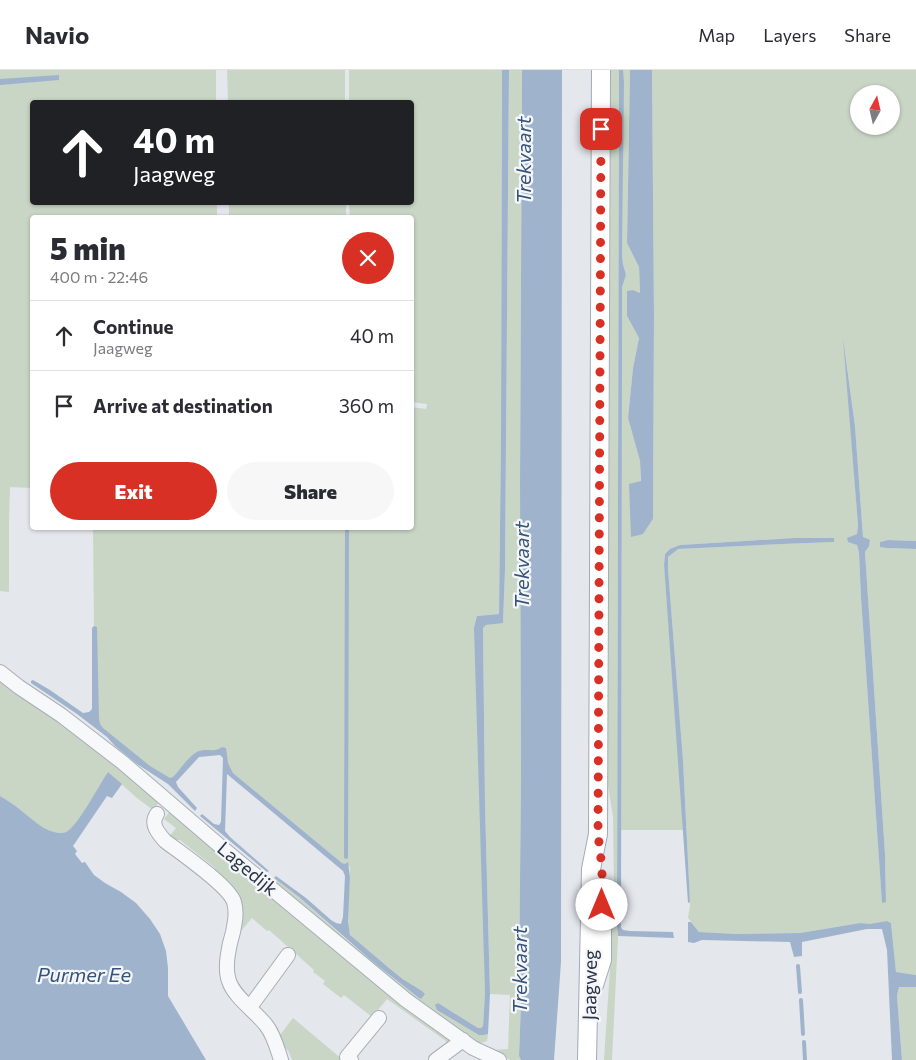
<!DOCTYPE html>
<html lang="en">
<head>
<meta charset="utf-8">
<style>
	body { margin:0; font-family:Commissioner,sans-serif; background:#f7f7f7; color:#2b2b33; height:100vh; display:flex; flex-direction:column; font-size:19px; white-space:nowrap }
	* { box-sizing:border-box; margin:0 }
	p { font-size:16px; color:#7c7c81 }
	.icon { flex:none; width:28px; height:28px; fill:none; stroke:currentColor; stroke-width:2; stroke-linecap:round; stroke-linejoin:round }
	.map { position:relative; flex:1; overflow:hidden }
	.sheet { position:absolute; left:30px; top:145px; width:384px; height:315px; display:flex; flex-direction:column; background:#fff; border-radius:5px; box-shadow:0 1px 4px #0004 }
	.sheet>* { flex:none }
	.banner { position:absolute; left:30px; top:30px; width:384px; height:105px; border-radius:5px; box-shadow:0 1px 4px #0004; background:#202124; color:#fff; overflow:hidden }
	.needle { width:32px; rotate:8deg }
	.controls { position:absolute; left:850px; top:15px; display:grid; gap:10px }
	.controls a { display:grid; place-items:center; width:50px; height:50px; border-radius:50%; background:#fff; box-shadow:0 1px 4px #0004; font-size:25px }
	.pin { position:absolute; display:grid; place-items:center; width:42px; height:42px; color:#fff; margin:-21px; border-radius:10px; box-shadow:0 2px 8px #0006 }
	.me { position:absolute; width:55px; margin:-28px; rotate:0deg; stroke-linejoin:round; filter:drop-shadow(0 0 4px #0008) }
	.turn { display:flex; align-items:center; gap:18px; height:105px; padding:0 20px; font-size:22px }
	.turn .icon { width:65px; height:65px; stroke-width:2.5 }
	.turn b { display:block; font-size:35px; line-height:42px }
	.round { display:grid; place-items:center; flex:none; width:52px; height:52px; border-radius:26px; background:#f7f7f7 }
	.summary { display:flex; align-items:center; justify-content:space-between; height:85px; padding:0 20px }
	h1 { font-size:30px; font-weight:800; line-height:38px }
	.primary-button { display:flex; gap:10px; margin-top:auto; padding:10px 20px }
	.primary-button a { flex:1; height:58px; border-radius:30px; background:#d93025; color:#fff; font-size:20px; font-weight:800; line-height:58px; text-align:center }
	.primary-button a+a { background:#f7f7f7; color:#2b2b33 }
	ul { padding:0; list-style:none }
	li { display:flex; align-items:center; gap:15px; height:70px; padding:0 20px; border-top:1px solid #e1e1e2 }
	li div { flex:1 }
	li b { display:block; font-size:19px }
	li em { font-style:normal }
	header { display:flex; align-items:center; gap:30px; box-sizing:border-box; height:70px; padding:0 25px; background:#fff; border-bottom:1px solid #e1e1e2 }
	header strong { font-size:24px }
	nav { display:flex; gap:28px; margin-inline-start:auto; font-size:18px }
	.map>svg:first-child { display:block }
	.green { fill:#c9d6c5; fill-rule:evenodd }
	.water { fill:#9fb4cc }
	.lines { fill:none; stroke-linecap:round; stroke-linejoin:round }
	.stream { stroke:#9fb4cc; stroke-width:4 }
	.minor-casing { stroke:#a9aeb7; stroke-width:16 }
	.major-casing { stroke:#a3abb8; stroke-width:20 }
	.minor { stroke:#f7f8fa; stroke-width:14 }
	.major { stroke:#fff; stroke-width:18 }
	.route { stroke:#d93025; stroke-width:9; stroke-dasharray:0 16.2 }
	.labels { text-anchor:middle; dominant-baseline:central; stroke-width:4.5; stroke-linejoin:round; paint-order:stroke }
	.street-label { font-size:19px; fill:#2b3445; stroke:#f4f6f9 }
	.water-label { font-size:20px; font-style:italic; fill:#34527a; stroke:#f4f6f9 }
</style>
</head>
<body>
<header>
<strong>Navio</strong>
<nav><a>Map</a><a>Layers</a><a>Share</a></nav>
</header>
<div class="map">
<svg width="916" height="990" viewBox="0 0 916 990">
	<rect width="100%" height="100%" fill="#e4e7ec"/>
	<!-- green -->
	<g class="green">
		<path d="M0,0h216v32h-184v100l185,1v14l-185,1v270l-22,-1 -1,33v72l-9,-1z"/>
		<path d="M227,0h118v32h-117z"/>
		<path d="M349,0h153l-1,366 -2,178 -22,2 8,377 -2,33 -2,2h-3l-40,-25 46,32 4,-1 -1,7 -9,3 -74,-51 -133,-110 3,-5 25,19 48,43 46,38 26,20 -15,-18 -52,-42c-8,-11 -1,-56 -2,-71l-8,-4 -109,-90c-6,-8 -7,-17 -11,-26l-5,4 -15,-1 -30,33 -77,-58 -2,-197h318v-121l15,2 1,-5 -16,-2v-184l-61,-1 -1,-14 62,-1v-100h-62z"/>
		<path d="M509,0h13l-2,413 1,292 -2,208 2,20 -2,53 2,4h-11l-16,-10 14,-1 2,-54 -20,-1 -5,-191 -2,-175 3,-3 17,-3 2,-52z"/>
		<path d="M611,0h8l-2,856 1,11 -6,123h-8l7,-107 3,-68 -1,-69 -5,-30z"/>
		<path d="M623,0h7l-3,173 12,24 1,26 -7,-3 -6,26 12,22 -6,30 -5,50 12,43 3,73 10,-15 1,-203 -2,-246h264v471l-28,-1 -8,2v5l6,1 30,1v426l-20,-3 -5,-49 -4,-2 -17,4 -10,-2 -60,10 -64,1 -37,-2 -11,-14 2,-13 -7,-145 -15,-191v-12l9,-8 106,-5 51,-2 -40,-4 -114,7 -15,9 -1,11 20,265h-63l1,-544 4,-11 -3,-11 -1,-9zM859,24h32v32h-32zM845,281l10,75 8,112 6,8 -4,6 20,302 1,48h-4l-21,-304 -2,-45 -2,-8 -10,-6 10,-5 1,-9z"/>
		<rect x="229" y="133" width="117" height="14"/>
		<path d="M0,607l39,27 122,96 -8,10 -16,-12 -29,-26c-8,13 -30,54 -42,60 -8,3 -19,-2 -25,-6 -14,-10 -26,-22 -41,-30z"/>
		<path d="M170,741l281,230 -2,5 -20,13 -1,-3 17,-11 1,-2v-2l-59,-42 -15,18 -28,-22 -3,3 -18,-14 2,-3 -12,-9 1,-2 -45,-40 -2,1 -15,-13 -11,13 -2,-2 -25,-56 1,-5 -35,-28h-6l-5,-3 7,-9 -12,-9z"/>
		<path d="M899,917h17v73h-14l-5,-63z"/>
		<path d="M293,948l50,42h-51c-1,-3 -2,-5 -3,-8 -5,-7 -10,-5 -9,-17z"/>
	</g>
	<!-- water -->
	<g class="water">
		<path d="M502,0h7l-4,500 -2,53 -17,2 -3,3 2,175 5,191 -2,40 -4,1h-5l-42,-25 -2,-5 3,-2 40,25h3l2,-2 2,-33 -11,-365 3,-12 22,-2 2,-178z"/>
		<path d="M522,0h40l-1,892 -7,98h-33l-2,-4 2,-53 -2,-20 2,-208 -1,-292z"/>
		<path d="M619,0h4l1,13 -2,172 1,9 3,11 -4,12v82l-1,559 2,2 7,1 43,1 1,6 -56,-2 -1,-10z"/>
		<path d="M630,0h22l2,246 -1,203 -10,15 -12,3 -2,-53 12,-3 -1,-20 -12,-43 5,-50 6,-30 -12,-22v-25l6,-1 7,3 -1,-26 -12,-24z"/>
		<path d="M59,5v5l-59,5v-6z"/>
		<path d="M843,268l12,88 8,111 7,3 -1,6 -4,6 20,302 1,48 -4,1 -21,-305 -2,-45 -2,-8 -9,-3 -1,-4 10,-4 1,-9z"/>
		<path d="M794,468h40v4l-51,2 -105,5 -10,8v12l15,191 7,142 -2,1 -24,-338 1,-11 5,-5 10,-4z"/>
		<path d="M888,470l28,1v8l-30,-1 -6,-1v-5z"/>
		<path d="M94,556l3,1 2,91 1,6 3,4 47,38 20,12 3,-1c7,-7 17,-23 26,-26 8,-3 16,2 23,-4l4,1 2,15 5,10 109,90 3,1 3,-2 2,15 -2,44 2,14 39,33 15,12 18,11 3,3 -4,5 -2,-1 -46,-36 -74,-65 -25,-19 2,-2 30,22 25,22 5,3 5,1 2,-7 2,-41 -2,-5 -116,-97 -2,57 5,6 39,34 -2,1 -67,-56 2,-2 12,10 5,1 2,-3 2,-64 -3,-3 -21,2 -23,25 2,5 19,21 -2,3 -27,-27 -31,-20 -22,-18 -8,-9 -30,-23 -46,-31v-2l2,-1 17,10 33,23 6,-1 3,-3v-81z"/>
		<path d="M108,702l14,12 -10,14 -5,-2 -34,50 4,5 -2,3 7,9 3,-1 9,13 11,8 16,9 15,11 14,16 10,15 6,17 2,17v28l38,64h-206v-264c15,8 27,20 41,30 6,4 17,9 25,6 12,-6 33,-47 42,-60z"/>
		<path d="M887,851l4,2 5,49 20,3v12h-17l-2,9 5,64h-10l-5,-110 -5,-21h-15l-65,13v14l-8,1 -4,-15 -88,-2 -8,3 -6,-1v-20h3l8,10 37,2 64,-1 60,-10 10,1z"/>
	</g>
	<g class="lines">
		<!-- stream -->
		<g class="stream">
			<path d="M346,787l1,-329"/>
			<path d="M798,896l2,26"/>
			<path d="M801,930l2,34"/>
			<path d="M804,972l1,18"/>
		</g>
		<!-- minor casing -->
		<g class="minor-casing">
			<g id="minor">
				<path d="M0,602l19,15 42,28 61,47 98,84 186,154 67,48 26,12"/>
				<path d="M157,744c-7,10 1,19 8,27 16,12 64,45 69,61 3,10 1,20 -1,30 -4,13 -9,36 -4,49 5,16 27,31 37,44 8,10 11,23 15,35"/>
				<path d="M250,937l38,-52"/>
				<path d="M351,990l-4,-3 32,-39"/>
				<path d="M436,990l27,-20"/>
			</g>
		</g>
		<!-- major casing -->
		<g class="major-casing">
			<g id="major">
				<path d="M594,915l8,-25v-46"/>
				<path d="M587,990l4,-191 7,-35 3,-764"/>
			</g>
		</g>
		<!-- minor -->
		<use href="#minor" class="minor"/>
		<!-- major -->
		<use href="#major" class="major"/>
	</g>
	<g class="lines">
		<!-- route -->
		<path class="route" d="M601,59l-3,705 4,34v37"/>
	</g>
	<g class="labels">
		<!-- street labels -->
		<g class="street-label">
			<text transform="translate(248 798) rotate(40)">Lagedijk</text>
			<text transform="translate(589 915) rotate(-89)">Jaagweg</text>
		</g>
		<!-- water labels -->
		<g class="water-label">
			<text transform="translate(523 90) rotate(-90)">Trekvaart</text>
			<text transform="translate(521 495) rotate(-90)">Trekvaart</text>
			<text transform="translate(519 900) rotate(-90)">Trekvaart</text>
			<text x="84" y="904">Purmer Ee</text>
		</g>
	</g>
</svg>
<div class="controls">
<a><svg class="needle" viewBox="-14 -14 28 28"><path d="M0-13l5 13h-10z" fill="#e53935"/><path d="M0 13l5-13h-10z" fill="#7c7c81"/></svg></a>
</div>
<div class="pin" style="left:601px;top:59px;background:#d93025"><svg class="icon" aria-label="arrive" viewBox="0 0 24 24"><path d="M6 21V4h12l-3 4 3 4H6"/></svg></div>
<svg class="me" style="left:602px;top:835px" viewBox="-20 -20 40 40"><circle r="19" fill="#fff"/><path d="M0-13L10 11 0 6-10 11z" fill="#d93025"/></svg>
<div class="banner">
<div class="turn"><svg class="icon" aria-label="ahead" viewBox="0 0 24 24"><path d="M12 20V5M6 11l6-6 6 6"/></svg><div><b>40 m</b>Jaagweg</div></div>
</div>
<section class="sheet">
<div class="summary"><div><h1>5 min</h1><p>400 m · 22:46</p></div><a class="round" style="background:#d93025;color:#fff"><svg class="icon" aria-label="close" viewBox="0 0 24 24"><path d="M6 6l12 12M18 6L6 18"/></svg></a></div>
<ul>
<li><svg class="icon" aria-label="ahead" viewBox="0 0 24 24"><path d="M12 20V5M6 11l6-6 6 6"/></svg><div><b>Continue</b><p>Jaagweg</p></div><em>40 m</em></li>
<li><svg class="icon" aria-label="arrive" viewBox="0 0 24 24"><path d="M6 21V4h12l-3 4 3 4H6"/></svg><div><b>Arrive at destination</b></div><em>360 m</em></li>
</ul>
<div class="primary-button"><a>Exit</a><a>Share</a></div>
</section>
</div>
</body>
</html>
